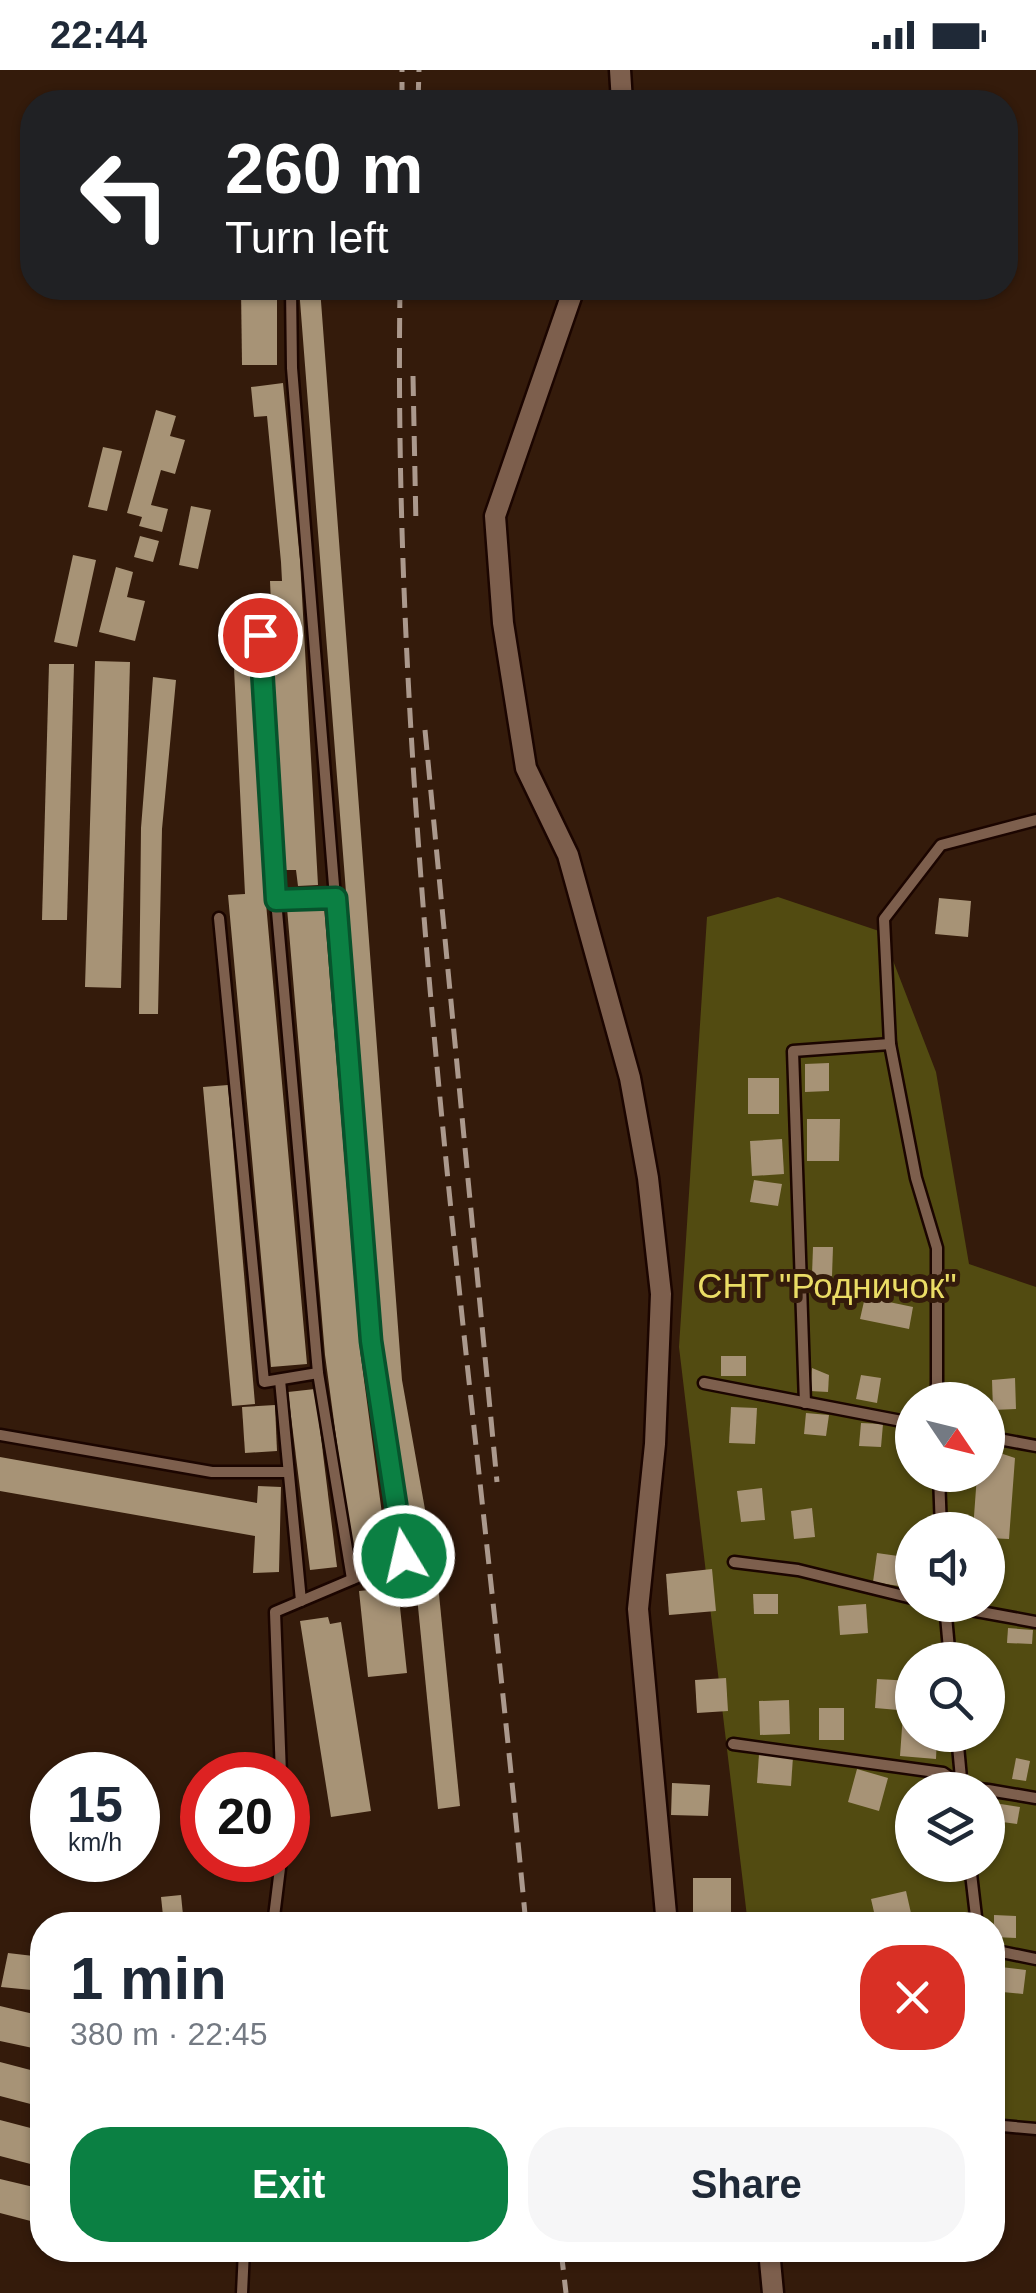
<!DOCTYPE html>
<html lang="en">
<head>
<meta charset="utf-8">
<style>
	body { margin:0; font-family:Arial,sans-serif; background:#f6f6f7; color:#1f2937; height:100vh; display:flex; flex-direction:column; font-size:38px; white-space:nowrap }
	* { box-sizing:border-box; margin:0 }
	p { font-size:32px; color:#747a83 }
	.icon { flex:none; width:55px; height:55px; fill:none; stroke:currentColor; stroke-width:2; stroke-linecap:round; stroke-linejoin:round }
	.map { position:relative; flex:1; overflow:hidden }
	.details { position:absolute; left:30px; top:1842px; width:975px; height:350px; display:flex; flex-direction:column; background:#fff; border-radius:40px; box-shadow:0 2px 8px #0004 }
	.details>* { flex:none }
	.top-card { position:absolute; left:20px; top:20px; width:998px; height:210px; border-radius:40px; box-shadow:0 2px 8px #0004; background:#202124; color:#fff; overflow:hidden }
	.needle { width:65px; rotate:125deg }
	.tools { position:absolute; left:895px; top:1312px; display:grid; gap:20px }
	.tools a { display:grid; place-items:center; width:110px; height:110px; border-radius:50%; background:#fff; box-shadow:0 2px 8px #0004; font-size:50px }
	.speed { position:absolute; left:30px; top:1682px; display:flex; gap:20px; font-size:50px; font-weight:700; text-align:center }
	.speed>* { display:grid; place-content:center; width:130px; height:130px; border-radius:50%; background:#fff; box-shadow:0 2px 8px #0004; line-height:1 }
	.speed small { font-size:25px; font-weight:400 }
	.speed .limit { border:15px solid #d22; background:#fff; color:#111 }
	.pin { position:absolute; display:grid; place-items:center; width:85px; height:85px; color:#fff; margin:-42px; border:5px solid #fff; border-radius:50%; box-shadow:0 2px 10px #0007 }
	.me { position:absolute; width:110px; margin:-55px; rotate:351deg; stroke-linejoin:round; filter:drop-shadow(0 0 8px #0008) }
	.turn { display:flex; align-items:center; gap:35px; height:210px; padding:0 40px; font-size:45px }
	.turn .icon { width:130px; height:130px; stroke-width:2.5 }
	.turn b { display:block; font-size:70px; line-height:85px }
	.round { display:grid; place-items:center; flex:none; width:105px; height:105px; border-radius:40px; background:#f6f6f7 }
	.overview { display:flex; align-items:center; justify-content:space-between; height:170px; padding:0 40px }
	h1 { font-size:60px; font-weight:700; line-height:75px }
	.primary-button { display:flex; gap:20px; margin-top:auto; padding:20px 40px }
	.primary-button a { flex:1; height:115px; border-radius:40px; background:#0b8043; color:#fff; font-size:40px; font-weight:700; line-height:115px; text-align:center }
	.primary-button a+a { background:#f6f6f7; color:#1f2937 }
	.status { display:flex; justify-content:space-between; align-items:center; height:70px; padding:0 50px; background:#fff; direction:ltr }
	.status svg { height:28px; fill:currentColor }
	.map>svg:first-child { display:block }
	.green { fill:#524b11; fill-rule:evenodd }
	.building { fill:#a79376 }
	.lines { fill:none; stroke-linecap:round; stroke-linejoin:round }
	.lane-casing { stroke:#1b0500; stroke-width:15 }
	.street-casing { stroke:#1b0500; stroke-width:25 }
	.lane { stroke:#7d5f4d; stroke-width:10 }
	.street { stroke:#7d5f4d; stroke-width:20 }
	.rail { stroke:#ab998d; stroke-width:5; stroke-dasharray:20 10; stroke-linecap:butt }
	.route-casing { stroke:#07532c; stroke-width:25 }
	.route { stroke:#0b8043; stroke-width:18 }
	.labels { text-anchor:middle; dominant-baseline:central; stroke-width:10; stroke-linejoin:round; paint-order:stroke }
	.park-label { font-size:35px; fill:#eadc65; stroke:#341b0b }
</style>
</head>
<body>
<div class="status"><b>22:44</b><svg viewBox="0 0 49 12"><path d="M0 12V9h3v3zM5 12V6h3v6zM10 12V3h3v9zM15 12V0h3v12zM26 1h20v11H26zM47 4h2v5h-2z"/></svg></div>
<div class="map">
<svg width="1036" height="2223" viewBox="0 0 1036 2223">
	<rect width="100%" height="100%" fill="#341b0b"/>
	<!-- green -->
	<path class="green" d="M778,827l104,35 54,140 33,192 67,23v847l-43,-6 -1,-203h-244l-69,-578 28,-430zM912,1330h76v75h-76zM912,1460h76v75h-76zM912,1590h76v75h-76zM912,1720h76v75h-76z"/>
	<!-- building -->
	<g class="building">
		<path d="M197,218h20l-1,9 -20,-2z"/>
		<path d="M241,218h36v77h-35z"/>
		<path d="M299,218h21l82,1092 24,135 -16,4 -26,-138z"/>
		<path d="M283,313l17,177 18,325 -20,1 -2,-16h-13l-13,-289h12l-1,-19 -14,-146 -13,1 -3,-30z"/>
		<path d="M156,340l20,6 -6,20 15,4 -10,34 -14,-4 -10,35 17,4 -6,23 -23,-6 3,-9 -15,-4z"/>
		<path d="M103,377l19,4 -15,60 -19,-4z"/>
		<path d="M191,436l20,4 -13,59 -19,-4z"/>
		<path d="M140,466l19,5 -6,21 -19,-5z"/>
		<path d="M73,485l23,5 -19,87 -23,-5z"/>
		<path d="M116,497l17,5 -6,25 18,4 -10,40 -36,-9z"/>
		<path d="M255,577l10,245 42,472 -36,3 -43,-472 17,-1 -12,-246z"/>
		<path d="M95,591l35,1 -9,326 -36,-1z"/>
		<path d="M49,594h25l-7,256h-25z"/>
		<path d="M153,607l23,3 -14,149 -4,185h-19l2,-186z"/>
		<path d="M939,828l32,3 -3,36 -33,-3z"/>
		<path d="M324,836l36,444 27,201 -35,4 -27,-200 -38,-447z"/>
		<path d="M829,993v28l-24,1v-28z"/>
		<rect x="748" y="1008" width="31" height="36"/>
		<path d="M228,1015l27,319 -23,2 -29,-319z"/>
		<path d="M807,1049h33l-1,42h-32z"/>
		<path d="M782,1069l2,35 -32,2 -2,-35z"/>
		<path d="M754,1110l28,4 -4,22 -28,-4z"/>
		<path d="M813,1177h20l-1,29 -20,-1z"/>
		<path d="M865,1227l48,10 -4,22 -49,-10z"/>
		<rect x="721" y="1286" width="25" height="20"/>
		<path d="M812,1298l17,7 -1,17 -18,-1z"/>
		<path d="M861,1305l20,3 -4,25 -21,-4z"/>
		<path d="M1015,1308l1,31 -23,1 -1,-30z"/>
		<path d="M315,1319l22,178 -27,3 -22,-178z"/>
		<path d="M275,1335l2,46 -32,2 -3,-46z"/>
		<path d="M731,1337l26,1 -2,36 -26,-1z"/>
		<path d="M806,1343l23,2 -3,21 -22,-2z"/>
		<path d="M861,1353l22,1 -2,23 -22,-1z"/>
		<path d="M988,1379l27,9 -6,81 -21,-1v-8h-15l4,-55h11z"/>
		<path d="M0,1387l257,46 1,-17 23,1 -2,85 -26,1 2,-37 -255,-45z"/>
		<path d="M762,1418l3,32 -24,2 -4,-31z"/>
		<path d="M812,1438l3,29 -21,2 -3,-28z"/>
		<path d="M877,1483l35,5v30l-39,-6z"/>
		<path d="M436,1494l24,242 -22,3 -24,-243z"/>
		<path d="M712,1499l4,42 -47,4 -3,-41z"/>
		<path d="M397,1509l10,94 -39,4 -9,-86 20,-2 -1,-8z"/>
		<path d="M753,1524h25v20h-24z"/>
		<path d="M866,1534l2,29 -28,2 -2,-29z"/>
		<path d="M328,1547l2,7 11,-2 30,189 -40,6 -31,-196z"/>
		<path d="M1008,1558l25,2 -1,14 -25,-1z"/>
		<path d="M726,1608l2,33 -31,2 -2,-33z"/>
		<path d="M877,1609l35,2 -2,30 -35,-3z"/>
		<path d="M789,1630l1,34 -30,1 -1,-34z"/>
		<rect x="819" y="1638" width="25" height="32"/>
		<path d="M903,1644l9,1v20h25l-1,24 -36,-3z"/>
		<path d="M759,1684l34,3 -2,29 -34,-3z"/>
		<path d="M1016,1688l14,3 -4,20 -14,-2z"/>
		<path d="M857,1699l31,9 -9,33 -31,-9z"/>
		<path d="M672,1713l38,2 -2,31 -37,-1z"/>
		<path d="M988,1732l32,5 -3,17 -29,-4z"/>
		<rect x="693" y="1808" width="38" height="35"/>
		<path d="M906,1821l7,31 -36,3 -6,-26z"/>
		<path d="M181,1825l3,30h-20l-3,-28z"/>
		<path d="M89,1845l44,8v2h-46z"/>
		<path d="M994,1845l22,1v22l-22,-1z"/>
		<path d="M8,1883l34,4v34l-41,-4z"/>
		<path d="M992,1896l34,4 -3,24 -31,-3z"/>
		<path d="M0,1936l42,10v34l-42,-9z"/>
		<path d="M0,1992l42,11v34l-42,-11z"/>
		<path d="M0,2050l42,11v36l-42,-11z"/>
		<path d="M0,2109l42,10v35l-42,-11z"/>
	</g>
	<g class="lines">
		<!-- lane casing -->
		<g class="lane-casing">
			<g id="lane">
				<path d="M257,539l19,291"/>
				<path d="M335,828l-59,2 42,473 34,206"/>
				<path d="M219,848l45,464 54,-9"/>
				<path d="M280,1310l21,221"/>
				<path d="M704,1313l208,40"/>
				<path d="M937,1330v-152l-21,-70 -26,-134 -6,-125 57,-74 95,-25"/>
				<path d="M805,1333l-12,-352 97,-7"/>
				<path d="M0,1365l212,37h76"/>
				<path d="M988,1367l48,9"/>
				<path d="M939,1405l2,55"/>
				<path d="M734,1492l64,8 114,28"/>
				<path d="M943,1535l93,17"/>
				<path d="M945,1535l5,55"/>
				<path d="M957,1665l5,54"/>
				<path d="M733,1674l210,29 19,13 24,4"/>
				<path d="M281,1705l-6,-163 130,-55 -34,-216 -79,-973 -1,-80"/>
				<path d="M988,1720l48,8"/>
				<path d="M970,1795l7,60"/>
				<path d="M273,1855l8,-65"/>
				<path d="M992,1880l44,9"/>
				<path d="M992,2055l44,4"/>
				<path d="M242,2223l2,-43"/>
			</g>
		</g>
		<!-- street casing -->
		<g class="street-casing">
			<g id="street">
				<path d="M620,0l2,32"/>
				<path d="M574,218l-79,228 8,107 23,145 42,87 62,223 18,100 13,116 -6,150 -17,165 29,316"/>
				<path d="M769,2180l4,43"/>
			</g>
		</g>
		<!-- lane -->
		<use href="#lane" class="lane"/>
		<!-- street -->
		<use href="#street" class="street"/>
		<!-- rail -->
		<g class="rail">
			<path d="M402,32v-32"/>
			<path d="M418,32l1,-32"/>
			<path d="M400,218c-8,548 75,1092 126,1637"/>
			<path d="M413,306l3,150"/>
			<path d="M425,660l72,752"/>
			<path d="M561,2180l5,43"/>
		</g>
	</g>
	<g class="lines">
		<!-- route casing -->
		<g class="route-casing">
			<path id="route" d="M260,565l16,265 60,-2 35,443 33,215"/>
		</g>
		<!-- route -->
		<use href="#route" class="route"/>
	</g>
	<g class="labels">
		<!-- park labels -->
		<g class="park-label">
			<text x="827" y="1215">СНТ "Родничок"</text>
		</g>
	</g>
</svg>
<div class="tools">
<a><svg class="needle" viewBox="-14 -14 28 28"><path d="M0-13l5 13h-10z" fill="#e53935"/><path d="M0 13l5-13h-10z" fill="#747a83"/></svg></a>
<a><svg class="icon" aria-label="sound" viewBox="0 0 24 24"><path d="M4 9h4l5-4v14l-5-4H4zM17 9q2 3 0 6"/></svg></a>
<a><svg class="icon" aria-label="search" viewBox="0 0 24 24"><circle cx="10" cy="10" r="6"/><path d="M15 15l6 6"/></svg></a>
<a><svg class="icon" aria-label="layers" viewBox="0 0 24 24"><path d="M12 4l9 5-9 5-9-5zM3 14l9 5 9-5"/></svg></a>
</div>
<div class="speed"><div>15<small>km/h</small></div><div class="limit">20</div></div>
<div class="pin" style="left:260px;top:565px;background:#d93025"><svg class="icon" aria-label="arrive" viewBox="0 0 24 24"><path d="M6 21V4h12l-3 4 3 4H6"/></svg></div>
<svg class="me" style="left:404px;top:1486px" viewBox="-20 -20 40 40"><circle r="17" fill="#0b8043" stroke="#fff" stroke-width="3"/><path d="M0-11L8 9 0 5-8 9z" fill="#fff"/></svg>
<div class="top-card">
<div class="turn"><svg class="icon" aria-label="left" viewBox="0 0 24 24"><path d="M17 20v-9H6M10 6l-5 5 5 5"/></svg><div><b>260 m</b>Turn left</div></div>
</div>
<section class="details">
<div class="overview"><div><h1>1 min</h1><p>380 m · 22:45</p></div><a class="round" style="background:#d93025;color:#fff"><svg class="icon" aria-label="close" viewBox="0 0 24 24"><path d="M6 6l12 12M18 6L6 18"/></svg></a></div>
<div class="primary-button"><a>Exit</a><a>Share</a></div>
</section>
</div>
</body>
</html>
